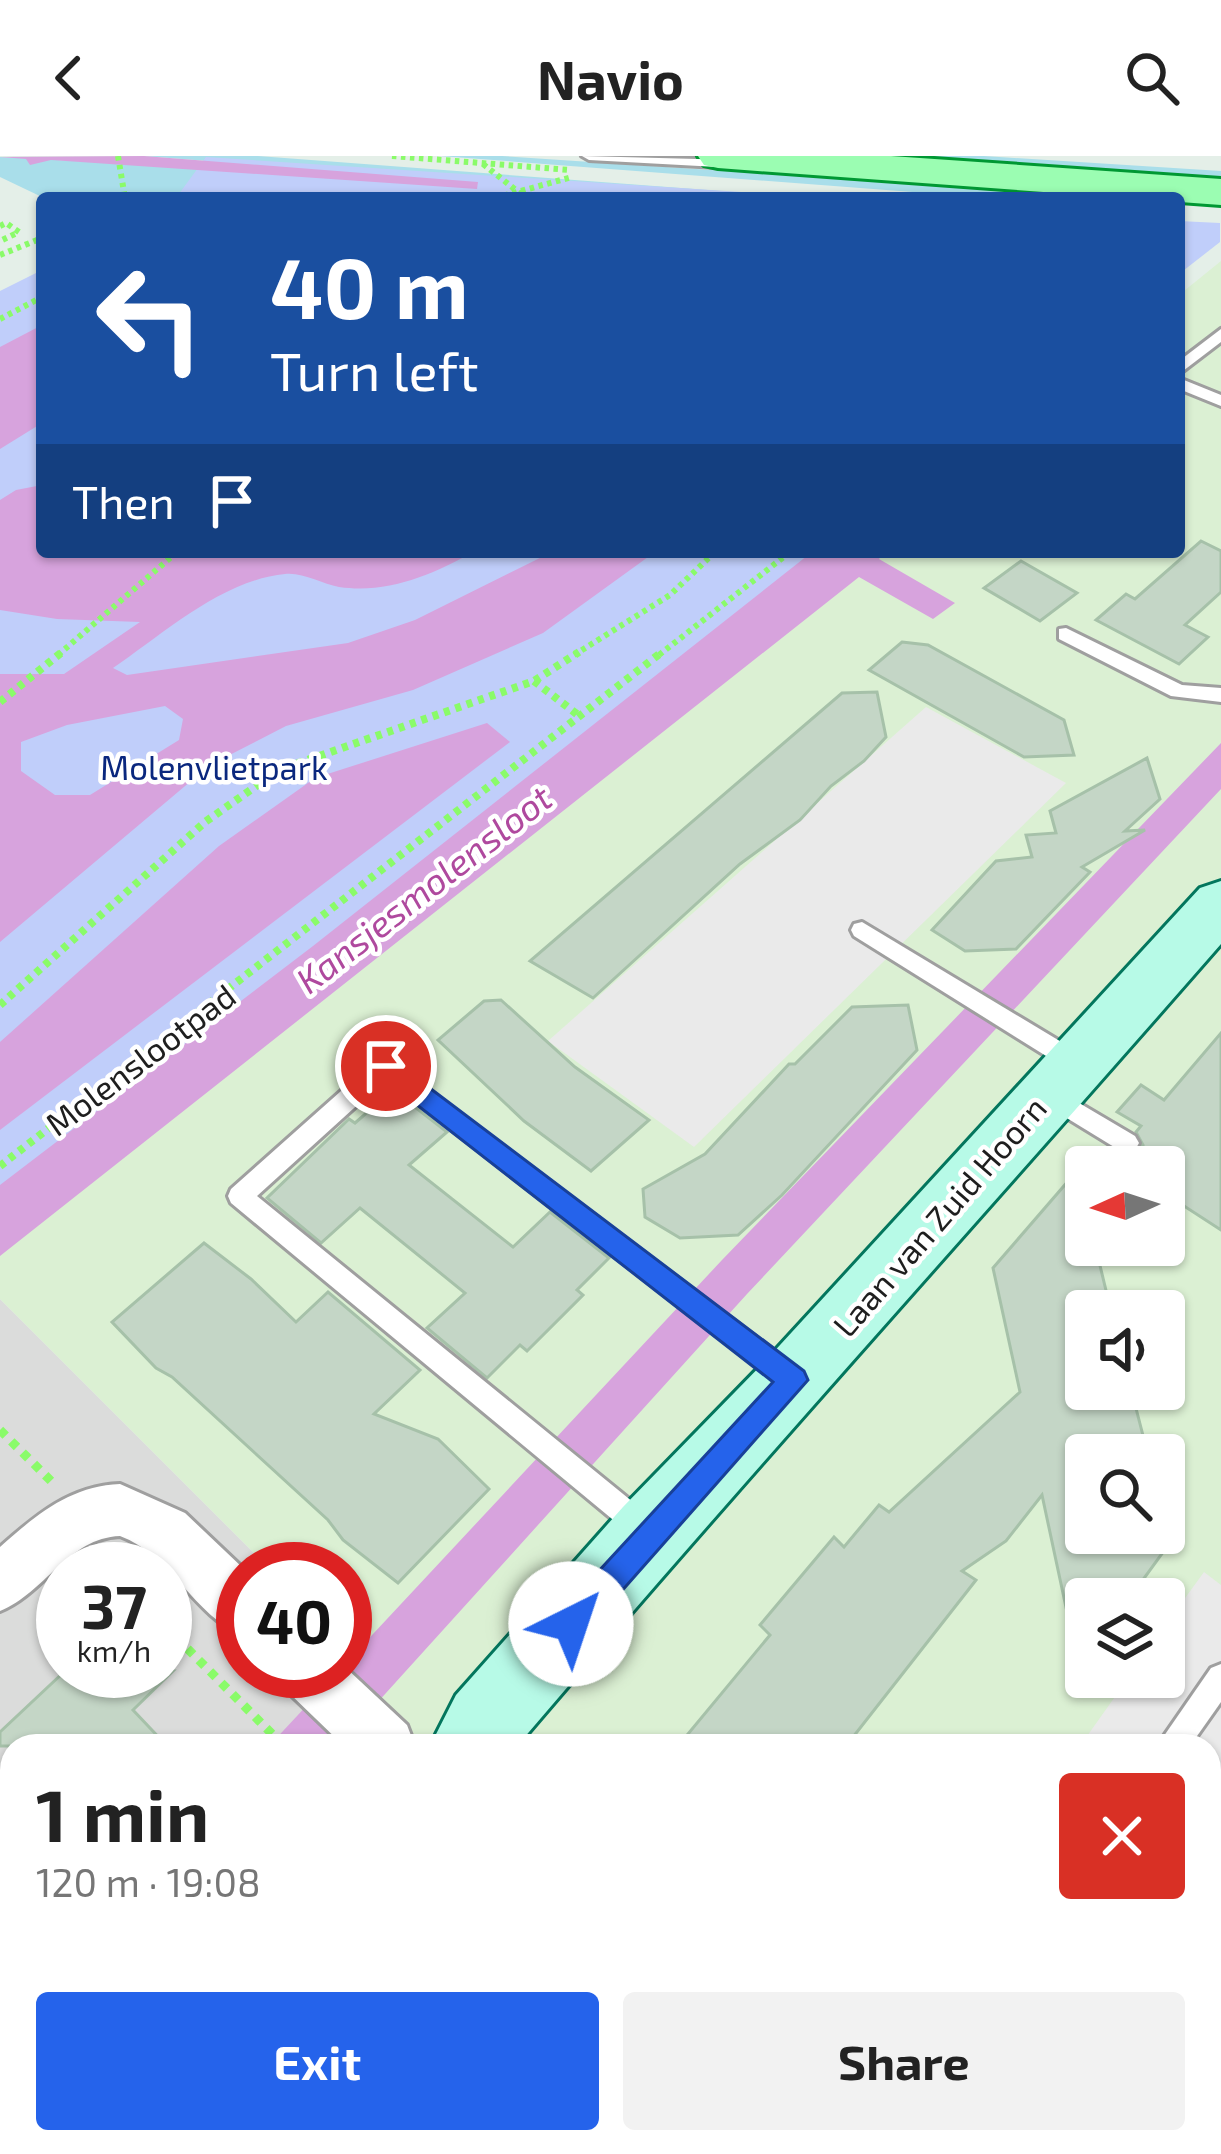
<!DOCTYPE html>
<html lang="en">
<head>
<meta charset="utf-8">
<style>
	body { margin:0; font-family:"Exo 2",sans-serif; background:#f2f2f2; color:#222; height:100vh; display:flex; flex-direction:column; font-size:45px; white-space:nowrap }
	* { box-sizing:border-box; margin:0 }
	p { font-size:39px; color:#767676 }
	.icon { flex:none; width:66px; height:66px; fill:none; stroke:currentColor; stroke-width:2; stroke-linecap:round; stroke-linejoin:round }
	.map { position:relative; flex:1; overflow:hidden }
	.details { position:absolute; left:0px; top:1578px; width:1221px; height:420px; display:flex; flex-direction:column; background:#fff; border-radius:36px 36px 0 0; box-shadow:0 3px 9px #0004 }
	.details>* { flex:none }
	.banner { position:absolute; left:36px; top:36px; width:1149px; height:366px; border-radius:12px; box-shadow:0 3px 9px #0004; background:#1a4fa0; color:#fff; overflow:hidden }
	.needle { width:78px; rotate:267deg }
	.buttons { position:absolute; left:1065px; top:990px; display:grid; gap:24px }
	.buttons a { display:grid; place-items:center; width:120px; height:120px; border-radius:12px; background:#fff; box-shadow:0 3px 9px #0004; font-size:60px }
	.speed { position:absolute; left:36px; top:1386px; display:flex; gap:24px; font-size:60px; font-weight:700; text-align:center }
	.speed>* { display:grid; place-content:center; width:156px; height:156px; border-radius:50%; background:#fff; box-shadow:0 3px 9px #0004; line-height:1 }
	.speed small { font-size:30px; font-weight:400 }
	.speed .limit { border:18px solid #d22; background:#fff; color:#111 }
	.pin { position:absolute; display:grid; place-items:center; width:102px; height:102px; color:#fff; margin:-51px; border:6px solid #fff; border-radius:50%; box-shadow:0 3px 12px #0007 }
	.me { position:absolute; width:132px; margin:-66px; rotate:41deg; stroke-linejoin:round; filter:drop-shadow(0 0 9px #0008) }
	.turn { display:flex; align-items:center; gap:42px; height:252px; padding:0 36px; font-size:54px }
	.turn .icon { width:156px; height:156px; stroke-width:2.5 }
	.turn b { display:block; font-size:84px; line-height:102px }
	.then { display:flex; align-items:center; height:114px; padding:0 36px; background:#0003; gap:24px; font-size:45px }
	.round { display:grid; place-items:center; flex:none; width:126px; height:126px; border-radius:12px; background:#f2f2f2 }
	.headline { display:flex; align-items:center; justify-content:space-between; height:204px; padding:0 36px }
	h1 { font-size:72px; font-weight:700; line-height:90px }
	.primary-button { display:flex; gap:24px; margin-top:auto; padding:24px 36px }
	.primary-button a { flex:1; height:138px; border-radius:12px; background:#2563eb; color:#fff; font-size:48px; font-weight:700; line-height:138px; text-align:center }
	.primary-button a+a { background:#f2f2f2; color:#222 }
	header { display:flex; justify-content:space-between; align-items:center; height:156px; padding:0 36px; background:#fff; font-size:54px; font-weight:700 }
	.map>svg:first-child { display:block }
	.residential { fill:#dbdcdb; fill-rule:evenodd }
	.commercial { fill:#dbf0d3; fill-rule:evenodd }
	.grass { fill:#a9deea }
	.park { fill:#c0cefa }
	.parking { fill:#eaeaea }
	.water { fill:#d7a3dd; fill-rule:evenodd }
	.building { fill:#c4d6c6; stroke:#a6c1a9; stroke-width:3 }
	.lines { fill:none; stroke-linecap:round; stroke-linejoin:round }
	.lane-casing { stroke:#9f9f9f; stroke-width:6 }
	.street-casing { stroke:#9f9f9f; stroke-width:6 }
	.secondary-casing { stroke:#03765d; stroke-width:6 }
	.primary-casing { stroke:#009833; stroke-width:6 }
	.path-far2 { stroke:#8afb69; stroke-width:6; stroke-dasharray:4.5 4.5; stroke-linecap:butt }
	.path-far1 { stroke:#8afb69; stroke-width:8; stroke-dasharray:6 6; stroke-linecap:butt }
	.path { stroke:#8afb69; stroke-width:9; stroke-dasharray:8 8; stroke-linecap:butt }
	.lane { fill:#fff; fill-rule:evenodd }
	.street { fill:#fff; fill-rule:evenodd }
	.secondary { fill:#b7fae7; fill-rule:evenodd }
	.primary { fill:#9bfdb2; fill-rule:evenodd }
	.route { fill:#2563eb; stroke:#184099; stroke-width:3 }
	.labels { text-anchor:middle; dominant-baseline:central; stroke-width:9; stroke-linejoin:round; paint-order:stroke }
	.park-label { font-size:33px; fill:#0a277e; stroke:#fff }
	.street-label { font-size:33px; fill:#1e1e1e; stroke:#fff }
	.water-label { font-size:36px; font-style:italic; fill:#af499e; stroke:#fff }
</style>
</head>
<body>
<header><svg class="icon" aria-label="back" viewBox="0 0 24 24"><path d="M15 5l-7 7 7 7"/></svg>Navio<svg class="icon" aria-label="search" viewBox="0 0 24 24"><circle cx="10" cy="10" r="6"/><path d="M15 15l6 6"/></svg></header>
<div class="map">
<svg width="1221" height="1998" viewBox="0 0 1221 1998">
	<rect width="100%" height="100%" fill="#e4efe8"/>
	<!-- residential -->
	<path class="residential" d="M0,1143l270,270h-27v102h102v-27l30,30 -70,72h-293v297l-12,12zM63,1413h102v102h-102z"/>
	<!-- commercial -->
	<path class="commercial" d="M1221,105v1893h-1221v-40l12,-14v42h1197v-396h-895l61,-71 -30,-31v-75h-75l-270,-270v-72l859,-675h320v-257zM1086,1011h78v78h-78zM1086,1155h78v78h-78zM1086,1299h78v78h-78zM1086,1443h78v78h-78z"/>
	<!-- grass -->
	<g class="grass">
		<path d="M144,0h114l554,42h-768l-44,-21v-20l477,25z"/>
		<path d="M440,0h62l626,42h-137z"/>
		<path d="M767,0h217l237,15v9z"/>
	</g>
	<!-- park -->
	<g class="park">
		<path d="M206,1l626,41h-656z"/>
		<path d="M1179,65l41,2v19l-41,32z"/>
		<path d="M42,114v282h786l-828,656v-917z"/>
	</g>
	<!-- parking -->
	<g class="parking">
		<path d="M926,551l140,76 -372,364 -146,-106z"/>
		<path d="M1204,1416l17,13v472l-12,-11v-300h-129l49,-69h35v-50z"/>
	</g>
	<!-- water -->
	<g class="water">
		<path d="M144,0l334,26 -1,7 -426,-29 -21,5 -4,-6 -26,-2z"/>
		<path d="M42,169v98l-42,26v-102z"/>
		<path d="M42,329v67h431c-41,23 -85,42 -134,35 -17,-3 -36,-15 -54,-13 -63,6 -122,60 -172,94l14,7 221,-32 67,-23 137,-68h103l-112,81 -130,57 -127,36 -76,39 -210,177v-268h64l76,-52 -83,-3 -57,-9v-110l16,-10zM165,550l18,13 -4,21 -89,55h-35l-34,-24v-29l46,-17z"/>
		<path d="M812,396h73l-6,7 76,44 -22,16 -74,-42 -859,679v-71l313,-239z"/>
		<path d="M487,567l23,19 -510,388v-88l219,-196 96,-68z"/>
		<path d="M1221,587v46l-474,505 -409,452h-69l70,-75h6v-7l377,-404z"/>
	</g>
	<!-- building -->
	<g class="building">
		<path d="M1201,385l20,10v41l-36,33 23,12 -29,27 -83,-44 30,-26 9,5z"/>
		<path d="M1021,405l56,32 -37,28 -56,-33z"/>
		<path d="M902,486l26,3 136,75 10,35 -50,2 -155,-87z"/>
		<path d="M877,536l9,45 -22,24 -33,25 -31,34 -60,44 -147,134 -63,-37 312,-268z"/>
		<path d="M1147,602l13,41 -35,32 20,-1 -63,37 8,5 -74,77 -51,2 -33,-21 64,-69 36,-4 -6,-22 30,-2 -6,-22z"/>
		<path d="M501,844l74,67 74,53 -58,51 -67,-50 -86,-81 46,-39z"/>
		<path d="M908,849l9,45 -135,145 -44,40 -58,3 -35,-21 -2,-28 62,-35 84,-90h6l57,-57z"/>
		<path d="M1221,877v197l-57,-37v-26h-58l11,-13h18l8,-9 -7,-13 5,-6 -24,-14 24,-27 23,15z"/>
		<path d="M393,934l54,42 -38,33 104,82 37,-35 59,46 -32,32 6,5 -56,56 -7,-6 -33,33 -60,-50 38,-35 -105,-85 -39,35 -54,-45 82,-79 6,4z"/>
		<path d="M1076,1016l10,39v34h9l16,66h-25v78h45l17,66h-62v78h91l-48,66h-43v25l-16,2 -28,-131 -36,46 -44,30 14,9 -130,166h-168l92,-111 -10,-10 74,-88 10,10 35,-42 10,7 131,-120 -27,-124z"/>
		<path d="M204,1087l47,36 45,43 32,-30 92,78 -46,44 64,25 51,50 -91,94 -55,-43 -15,-20 -156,-143 -16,-9 -44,-46z"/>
		<path d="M65,1515h108l-40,39 34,36h-167v-14z"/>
	</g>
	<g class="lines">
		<!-- lane casing -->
		<g class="lane-casing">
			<g id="lane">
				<path d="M582,0l154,4 7,4 -7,4 -147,-8z"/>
				<path d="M1221,173v13l-42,32v-13z"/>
				<path d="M1179,222l42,17v11l-42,-17z"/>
				<path d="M1066,472l116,57 39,3v14l-50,-6 -112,-57v-10z"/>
				<path d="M862,766l221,133 4,7 -4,7h-16l-213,-133 -3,-6 3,-6z"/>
				<path d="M385,901l416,314 4,8 -4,8 -9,4 -9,-4 -397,-308 -129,117 398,324 4,9 -4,9 -10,4 -10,-4 -404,-335 -3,-7 3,-7 146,-130z"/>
				<path d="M1047,928l88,52 4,7 -4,7h-16l-80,-49 -4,-7 4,-7z"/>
				<path d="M1221,1508v38l-31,44h-33l54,-78z"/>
				<path d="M1209,1764l12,6v37l-12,-6z"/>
			</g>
		</g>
		<!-- street casing -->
		<g class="street-casing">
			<g id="street">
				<path d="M120,1328l65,29 59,56 -1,67c-50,-21 -71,-81 -123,-100 -52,2 -75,57 -120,75v-64c36,-32 70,-61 120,-63z"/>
				<path d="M345,1511l62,58 8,21h-71l-57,-55 -9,-20h67z"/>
			</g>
		</g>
		<!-- secondary casing -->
		<g class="secondary-casing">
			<g id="secondary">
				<path d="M1221,725v63c-234,268 -473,531 -704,802h-87l26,-51 167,-188 146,-150 431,-469z"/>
				<path d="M424,1986h95l-5,12h-95z"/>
				<path d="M691,1986h98l5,12h-98z"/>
				<path d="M806,1986h98l5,12h-98z"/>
			</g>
		</g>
		<!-- primary casing -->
		<g class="primary-casing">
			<path id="primary" d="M698,0h193l330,23v26l-503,-37 -14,-3z"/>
		</g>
		<!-- path-far2 -->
		<g class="path-far2">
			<path d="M118,0l7,42"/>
			<path d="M392,0l178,14"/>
			<path d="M483,8l43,34"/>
			<path d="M495,42l77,-21"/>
			<path d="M0,70l6,-3 13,9 -19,9"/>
			<path d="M0,99l42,-17"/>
			<path d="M0,163l42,-22"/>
			<path d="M58,499l119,-103"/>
			<path d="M574,499l96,-60 45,-43"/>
			<path d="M659,499l131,-103"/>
		</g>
		<!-- path-far1 -->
		<g class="path-far1">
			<path d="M534,525l44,34"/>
			<path d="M0,546l62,-50"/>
			<path d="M0,849l205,-183 74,-52 255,-89 45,-29"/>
			<path d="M0,1010l662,-514"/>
		</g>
		<!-- path -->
		<g class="path">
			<path d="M0,1274l52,52"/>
			<path d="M165,1470l119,120"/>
			<path d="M568,1986l11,12"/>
			<path d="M941,1986l15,12"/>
		</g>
		<!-- lane -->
		<use href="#lane" class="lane"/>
		<!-- street -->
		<use href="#street" class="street"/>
		<!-- secondary -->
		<use href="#secondary" class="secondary"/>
		<!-- primary -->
		<use href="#primary" class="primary"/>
	</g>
	<!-- route -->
	<path class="route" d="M386,899l418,316 4,9 -226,256 -11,4 -11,-4 -5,-12 5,-11 213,-231 -397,-309 -4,-7 4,-8z"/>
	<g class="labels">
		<!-- park labels -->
		<g class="park-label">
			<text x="214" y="611">Molenvlietpark</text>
		</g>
		<!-- street labels -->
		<g class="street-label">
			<text transform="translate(140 903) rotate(-37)">Molenslootpad</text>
			<text transform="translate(939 1060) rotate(-49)">Laan van Zuid Hoorn</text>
		</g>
		<!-- water labels -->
		<g class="water-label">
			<text transform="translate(423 732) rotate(-38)">Kansjesmolensloot</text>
		</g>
	</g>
</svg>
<div class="buttons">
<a><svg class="needle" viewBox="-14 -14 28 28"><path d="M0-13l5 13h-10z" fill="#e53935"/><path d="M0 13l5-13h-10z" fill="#767676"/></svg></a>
<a><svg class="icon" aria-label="sound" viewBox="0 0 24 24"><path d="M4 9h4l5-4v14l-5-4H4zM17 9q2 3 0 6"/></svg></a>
<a><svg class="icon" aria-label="search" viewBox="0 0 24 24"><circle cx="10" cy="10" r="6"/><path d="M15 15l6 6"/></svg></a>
<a><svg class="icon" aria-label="layers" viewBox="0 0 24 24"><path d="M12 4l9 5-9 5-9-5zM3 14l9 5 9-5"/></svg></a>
</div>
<div class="speed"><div>37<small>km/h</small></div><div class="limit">40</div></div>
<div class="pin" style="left:386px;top:910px;background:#d93025"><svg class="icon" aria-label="arrive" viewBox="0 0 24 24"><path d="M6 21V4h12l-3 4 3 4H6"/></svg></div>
<svg class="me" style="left:571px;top:1468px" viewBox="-20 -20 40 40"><circle r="19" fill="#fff"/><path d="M0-13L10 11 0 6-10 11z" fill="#2563eb"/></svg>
<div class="banner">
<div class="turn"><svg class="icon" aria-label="left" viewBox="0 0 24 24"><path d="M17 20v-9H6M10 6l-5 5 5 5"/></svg><div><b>40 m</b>Turn left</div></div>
<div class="then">Then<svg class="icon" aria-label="arrive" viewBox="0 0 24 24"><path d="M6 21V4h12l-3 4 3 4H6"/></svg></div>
</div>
<section class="details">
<div class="headline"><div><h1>1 min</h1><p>120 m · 19:08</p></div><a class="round" style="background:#d93025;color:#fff"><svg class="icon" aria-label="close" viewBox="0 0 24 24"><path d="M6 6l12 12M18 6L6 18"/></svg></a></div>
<div class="primary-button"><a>Exit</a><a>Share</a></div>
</section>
</div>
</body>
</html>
